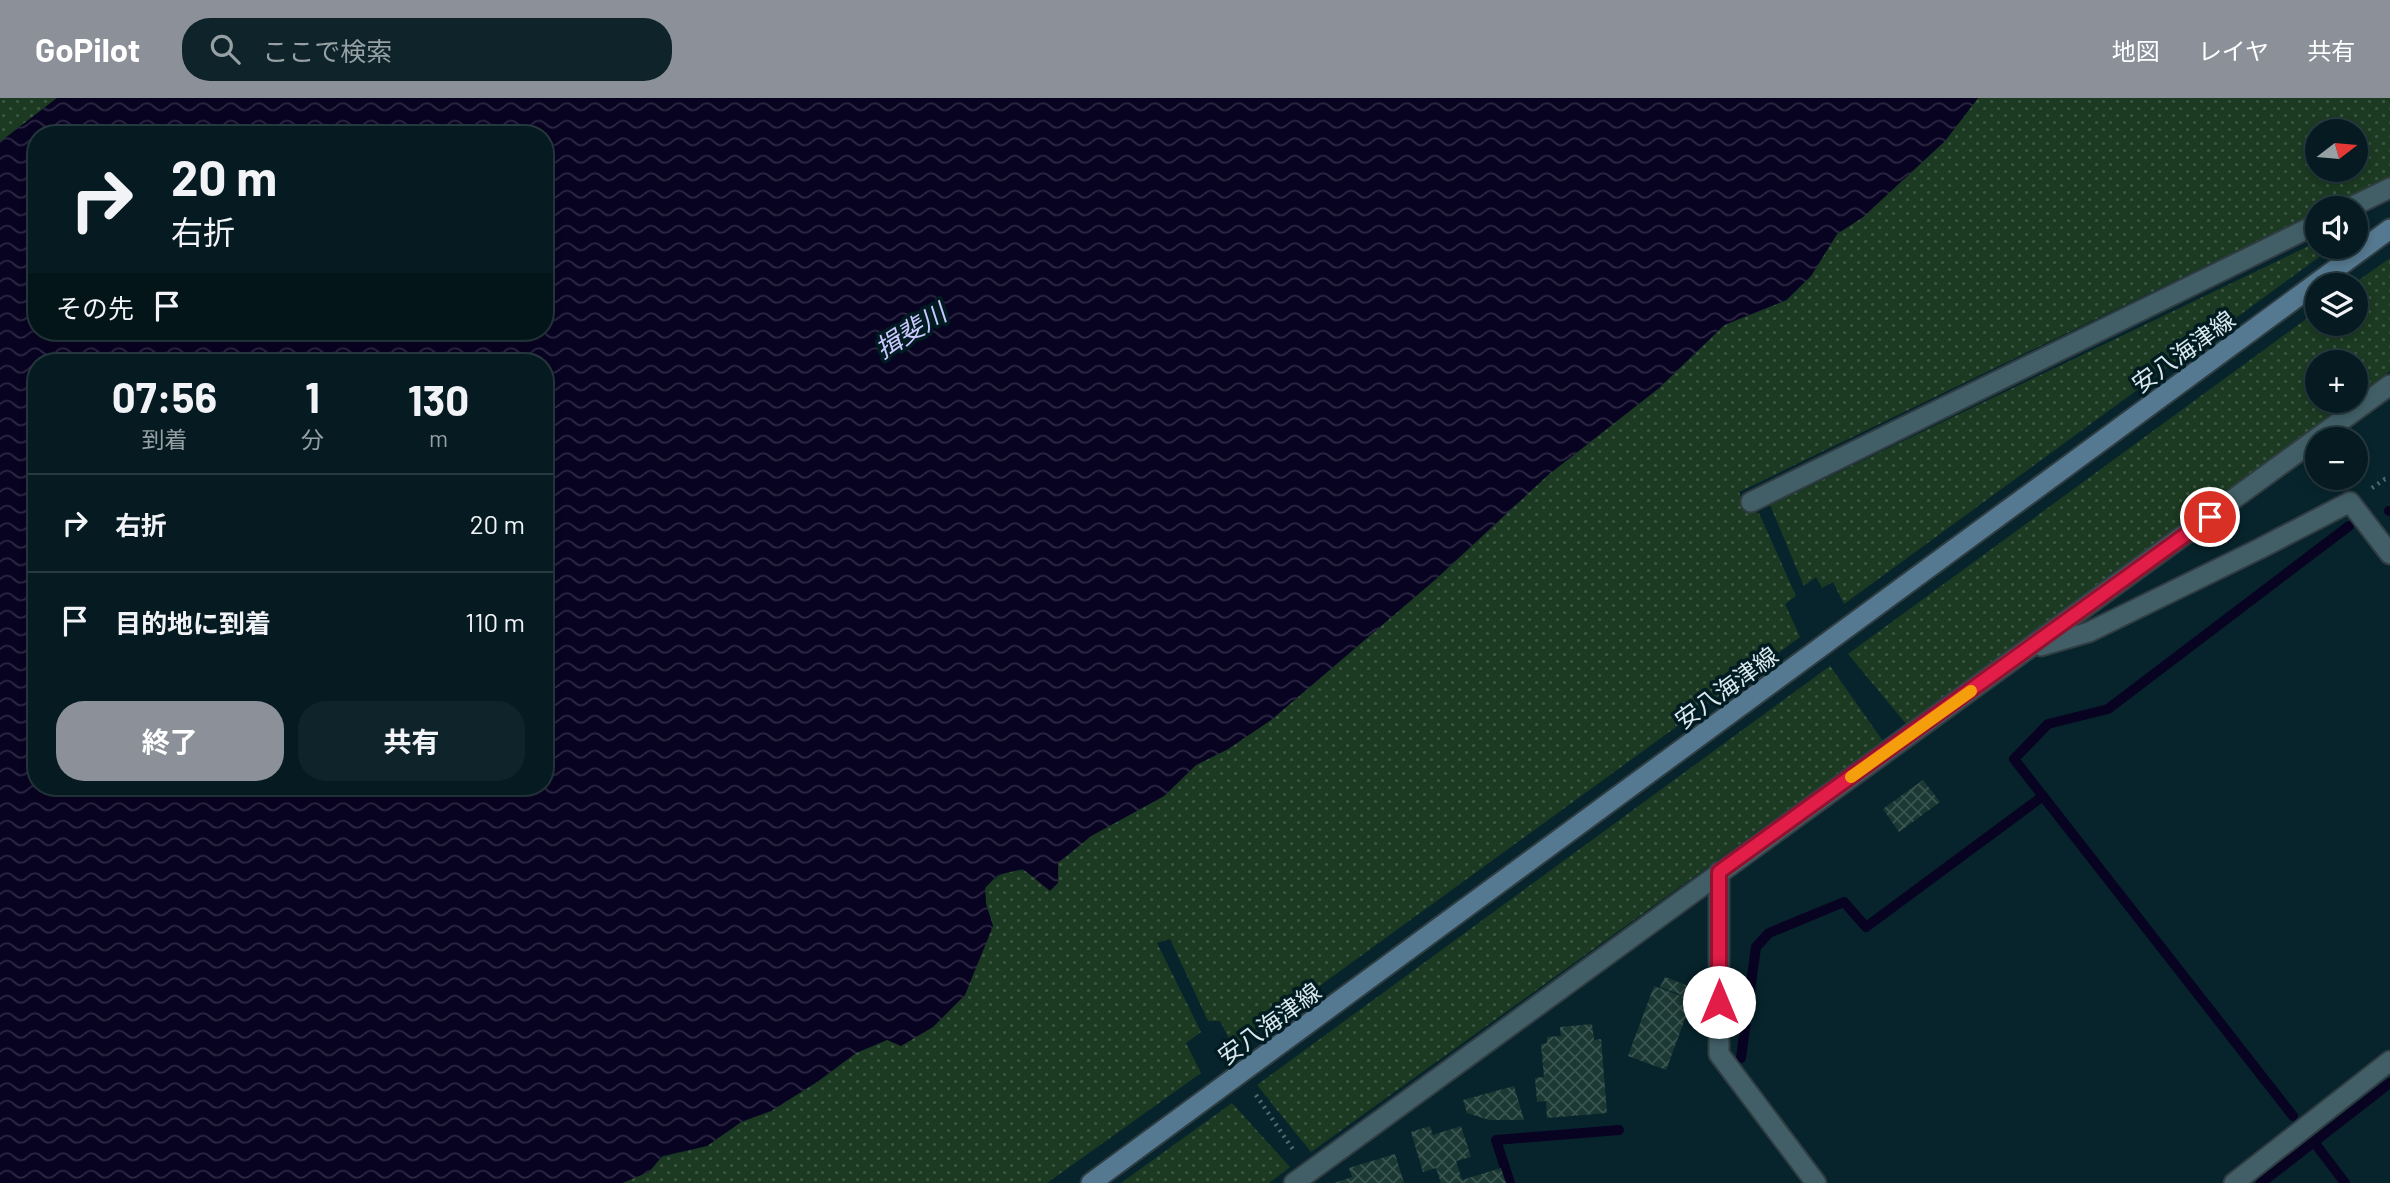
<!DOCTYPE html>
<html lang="ja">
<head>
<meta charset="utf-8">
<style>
	body { margin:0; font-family:Barlow,"Noto Sans JP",sans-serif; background:#0e242a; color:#f1f3f6; height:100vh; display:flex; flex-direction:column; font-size:26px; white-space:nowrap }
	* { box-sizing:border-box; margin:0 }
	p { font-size:23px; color:#97a1a5 }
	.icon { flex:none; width:38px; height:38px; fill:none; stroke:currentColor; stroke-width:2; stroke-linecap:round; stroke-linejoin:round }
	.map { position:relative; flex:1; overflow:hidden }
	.panel { position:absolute; left:28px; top:256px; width:525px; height:441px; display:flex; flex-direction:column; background:#051b21; border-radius:28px; box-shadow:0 4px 10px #0003,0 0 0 2px #26393f }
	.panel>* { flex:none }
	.banner { position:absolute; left:28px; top:28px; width:525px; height:214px; border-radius:28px; box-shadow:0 4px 10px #0003,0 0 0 2px #26393f; background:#051b21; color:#f1f3f6; overflow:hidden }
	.needle { width:46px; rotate:74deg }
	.controls { position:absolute; left:2305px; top:21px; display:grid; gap:14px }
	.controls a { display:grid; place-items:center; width:63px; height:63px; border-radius:50%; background:#051b21; box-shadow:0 4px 10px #0003,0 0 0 2px #26393f; font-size:35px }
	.pin { position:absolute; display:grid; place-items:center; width:60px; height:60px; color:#fff; margin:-30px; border:4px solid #fff; border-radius:50%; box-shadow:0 2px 7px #0007 }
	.me { position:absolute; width:77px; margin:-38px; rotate:0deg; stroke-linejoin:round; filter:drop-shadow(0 0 5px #0008) }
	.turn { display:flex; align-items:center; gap:24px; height:147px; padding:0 28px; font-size:32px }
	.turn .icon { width:91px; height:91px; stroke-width:2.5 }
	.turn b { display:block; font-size:49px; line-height:60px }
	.then { display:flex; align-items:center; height:66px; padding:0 28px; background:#0003; gap:14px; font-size:26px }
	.eta { display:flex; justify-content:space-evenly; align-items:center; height:119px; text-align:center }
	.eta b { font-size:42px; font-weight:700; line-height:49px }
	.button { display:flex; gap:14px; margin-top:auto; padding:14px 28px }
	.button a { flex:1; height:80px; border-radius:28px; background:#8c9099; color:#fff; font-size:28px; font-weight:700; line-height:80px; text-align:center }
	.button a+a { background:#0e242a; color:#f1f3f6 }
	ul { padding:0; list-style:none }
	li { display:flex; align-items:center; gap:21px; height:98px; padding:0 28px; border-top:2px solid #26393f }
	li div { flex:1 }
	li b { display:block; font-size:26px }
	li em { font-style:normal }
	header { display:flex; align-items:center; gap:42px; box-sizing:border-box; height:98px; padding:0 35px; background:#8c9099; color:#fff }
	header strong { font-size:33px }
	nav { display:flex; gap:38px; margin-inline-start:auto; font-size:24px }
	.search { width:490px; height:63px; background:#0e242a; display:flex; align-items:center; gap:18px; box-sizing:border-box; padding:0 24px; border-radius:28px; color:#97a1a5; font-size:26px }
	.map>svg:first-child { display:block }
	.green { fill:url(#green-dots); fill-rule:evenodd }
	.water { fill:url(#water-waves); fill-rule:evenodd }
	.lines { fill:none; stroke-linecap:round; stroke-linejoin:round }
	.stream { stroke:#090322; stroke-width:10 }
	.building { fill:url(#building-cross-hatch) }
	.service-casing { stroke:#303d42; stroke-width:23 }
	.minor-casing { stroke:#303d42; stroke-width:23 }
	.secondary-casing { stroke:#303d42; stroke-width:23 }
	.path { stroke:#516970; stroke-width:4.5; stroke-dasharray:2 5; stroke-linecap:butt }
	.service { stroke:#425f67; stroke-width:19 }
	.minor { stroke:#425f67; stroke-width:19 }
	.secondary { stroke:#557990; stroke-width:19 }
	.route-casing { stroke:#92132f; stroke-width:18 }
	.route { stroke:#e11d48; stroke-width:12 }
	.slow { stroke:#f59e0b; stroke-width:12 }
	.labels { text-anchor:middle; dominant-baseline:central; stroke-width:7; stroke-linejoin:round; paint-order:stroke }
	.street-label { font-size:24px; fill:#d8e8ed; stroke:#001b22 }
	.water-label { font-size:26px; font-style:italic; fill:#cac8fe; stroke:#001b22 }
</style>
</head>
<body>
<header>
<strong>GoPilot</strong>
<div class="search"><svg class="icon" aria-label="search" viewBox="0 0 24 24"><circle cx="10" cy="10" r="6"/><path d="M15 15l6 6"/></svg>ここで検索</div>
<nav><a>地図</a><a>レイヤ</a><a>共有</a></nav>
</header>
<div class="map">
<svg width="2390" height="1085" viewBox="0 0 2390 1085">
	<defs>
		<pattern id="green-dots" width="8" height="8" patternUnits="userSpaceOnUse" patternTransform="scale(1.75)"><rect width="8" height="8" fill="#1b3a21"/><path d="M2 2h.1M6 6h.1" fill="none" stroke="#3b5642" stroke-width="1.8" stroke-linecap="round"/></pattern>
		<pattern id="water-waves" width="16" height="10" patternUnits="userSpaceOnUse" patternTransform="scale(1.75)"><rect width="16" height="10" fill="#090322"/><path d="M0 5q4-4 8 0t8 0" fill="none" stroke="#2c2842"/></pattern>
		<pattern id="building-cross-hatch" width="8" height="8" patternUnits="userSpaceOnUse" patternTransform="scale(1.75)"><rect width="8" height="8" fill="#1b3833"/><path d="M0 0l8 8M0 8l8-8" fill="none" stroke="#3b5551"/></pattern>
	</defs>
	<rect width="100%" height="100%" fill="#07242c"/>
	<!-- green -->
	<g class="green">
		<path d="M0,0h57l-57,44z"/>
		<path d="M1978,0h412v79l-66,31h-7v4l-578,280 8,19 12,2 37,83 -11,8 15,33 -566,411 -14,-27h-12l-38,-82 -13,4 44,89 -15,11 15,30 -154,110h-425l27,-11 13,-15 45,-11 34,-24 30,-11 46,-29 39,-29 31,-13 106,-114 -7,-22 -1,-16c26,-28 42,-17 73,-6v-19l33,-27 73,-40 32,-31 32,-16 43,-29 165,-141 112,-104 111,-87 66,-63 62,-25 24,-24 26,-42 26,-17 82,-76zM2317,33h39v39h-39z"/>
		<path d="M2317,144v5h16l-489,357 -11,-22 -11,6 -6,-11 -12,9 -34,-81z"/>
		<path d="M2390,160v113l-34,26v-35h-39v39h33l-443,324 -59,-71 469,-343v13h39v-39h-4z"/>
		<path d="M1830,568l53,75 -572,411 -54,-67z"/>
		<path d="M1232,1005l58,64 -21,16h-148z"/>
	</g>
	<!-- water -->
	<path class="water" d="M57,0h1921l-33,43 -82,76 -26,17 -26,42 -25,24 -62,25 -65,63 -111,87 -112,104 -165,141 -43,29 -32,16 -32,31 -73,40 -33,27v20l-8,8 -27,-22 -26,6 -12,13 1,16 7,22 -28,69 -32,32 -32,19 -14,-6 -31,13 -39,29 -46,29 -30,11 -34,24 -45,10 -13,16 -27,11h-622v-1041zM37,37h507v196h-507zM37,264h507v424h-507z"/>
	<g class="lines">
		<!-- stream -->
		<g class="stream">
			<path d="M2389,413h1"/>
			<path d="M1741,960l15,-111 13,-14 75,-31 22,25 177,-131"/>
			<path d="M2293,1018l-279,-357 34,-35 60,-15 241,-183"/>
			<path d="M2314,1044l31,41"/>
			<path d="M1510,1085l-14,-43 123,-10"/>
			<path d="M2261,1085l129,-100"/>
		</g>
	</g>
	<!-- building -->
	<g class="building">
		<path d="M1923,682l17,22 -41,30 -16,-23z"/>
		<path d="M1665,879l23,9 -4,10 -24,-9z"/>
		<path d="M1654,888l38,14 -26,70 -38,-14z"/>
		<path d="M1592,926l2,16 7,-1 6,74 -60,5 -1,-17 -9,1 -2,-24 9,-1 -3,-33 6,-1v-6l14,-1 -1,-9z"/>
		<path d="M1514,988l10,34h-35l-22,-7 -4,-13z"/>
		<path d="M1430,1028l3,9 28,-9 10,31 -15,4 6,19 39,-12 5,15h-65l-5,-15 -13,4 -12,-40z"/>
		<path d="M1395,1056l9,29h-70l18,-6 -3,-9z"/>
	</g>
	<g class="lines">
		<!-- service casing -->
		<g class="service-casing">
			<g id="service">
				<path d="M2349,110l41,-20"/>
				<path d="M1751,404l566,-278"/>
			</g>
		</g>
		<!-- minor casing -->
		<g class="minor-casing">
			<g id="minor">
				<path d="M2041,548l48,-14 172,-84 89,-46 40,52"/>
				<path d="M1719,774v182l97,129"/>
				<path d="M1294,1085l1096,-798"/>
				<path d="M2234,1085l156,-122"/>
			</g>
		</g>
		<!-- secondary casing -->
		<g class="secondary-casing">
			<path id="secondary" d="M1091,1085l1299,-954"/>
		</g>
		<!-- path -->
		<g class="path">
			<path d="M2372,390l13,-9h5"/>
			<path d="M1256,997l38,56"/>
		</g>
		<!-- service -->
		<use href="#service" class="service"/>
		<!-- minor -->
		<use href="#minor" class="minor"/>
		<!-- secondary -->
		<use href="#secondary" class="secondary"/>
	</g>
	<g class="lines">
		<!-- route casing -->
		<g class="route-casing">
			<path id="route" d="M1719,904v-130l491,-355"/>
		</g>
		<!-- route -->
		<use href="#route" class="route"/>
		<!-- slow -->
		<path class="slow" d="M1851,679l120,-86"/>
	</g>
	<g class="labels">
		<!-- street labels -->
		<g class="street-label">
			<text transform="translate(2183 253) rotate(-36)">安八海津線</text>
			<text transform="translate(1726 589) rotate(-36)">安八海津線</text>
			<text transform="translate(1269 925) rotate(-36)">安八海津線</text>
		</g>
		<!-- water labels -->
		<g class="water-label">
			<text transform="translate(910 232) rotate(-32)">揖斐川</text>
		</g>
	</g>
</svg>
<div class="controls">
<a><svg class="needle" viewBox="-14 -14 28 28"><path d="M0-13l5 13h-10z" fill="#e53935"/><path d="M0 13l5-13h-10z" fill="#97a1a5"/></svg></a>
<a><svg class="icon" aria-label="sound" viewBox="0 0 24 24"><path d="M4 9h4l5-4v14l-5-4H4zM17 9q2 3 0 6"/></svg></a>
<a><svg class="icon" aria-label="layers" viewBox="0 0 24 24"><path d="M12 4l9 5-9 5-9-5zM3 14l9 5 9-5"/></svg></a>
<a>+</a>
<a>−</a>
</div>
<div class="pin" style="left:2210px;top:419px;background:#d93025"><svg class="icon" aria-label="arrive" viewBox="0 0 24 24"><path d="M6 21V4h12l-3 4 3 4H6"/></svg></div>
<svg class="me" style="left:1719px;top:904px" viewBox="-20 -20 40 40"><circle r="19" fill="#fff"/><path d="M0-13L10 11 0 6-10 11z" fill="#e11d48"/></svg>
<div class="banner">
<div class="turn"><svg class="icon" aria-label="right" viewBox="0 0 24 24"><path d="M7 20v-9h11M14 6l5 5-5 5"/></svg><div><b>20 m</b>右折</div></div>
<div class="then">その先<svg class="icon" aria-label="arrive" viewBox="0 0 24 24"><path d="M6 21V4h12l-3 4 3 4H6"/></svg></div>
</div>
<section class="panel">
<div class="eta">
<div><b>07:56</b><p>到着</p></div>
<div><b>1</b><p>分</p></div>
<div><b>130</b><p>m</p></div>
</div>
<ul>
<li><svg class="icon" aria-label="right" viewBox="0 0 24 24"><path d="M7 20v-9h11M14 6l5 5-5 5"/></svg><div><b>右折</b></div><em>20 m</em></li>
<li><svg class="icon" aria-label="arrive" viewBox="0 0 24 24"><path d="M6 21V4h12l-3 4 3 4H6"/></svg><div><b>目的地に到着</b></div><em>110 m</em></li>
</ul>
<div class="button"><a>終了</a><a>共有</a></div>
</section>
</div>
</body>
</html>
